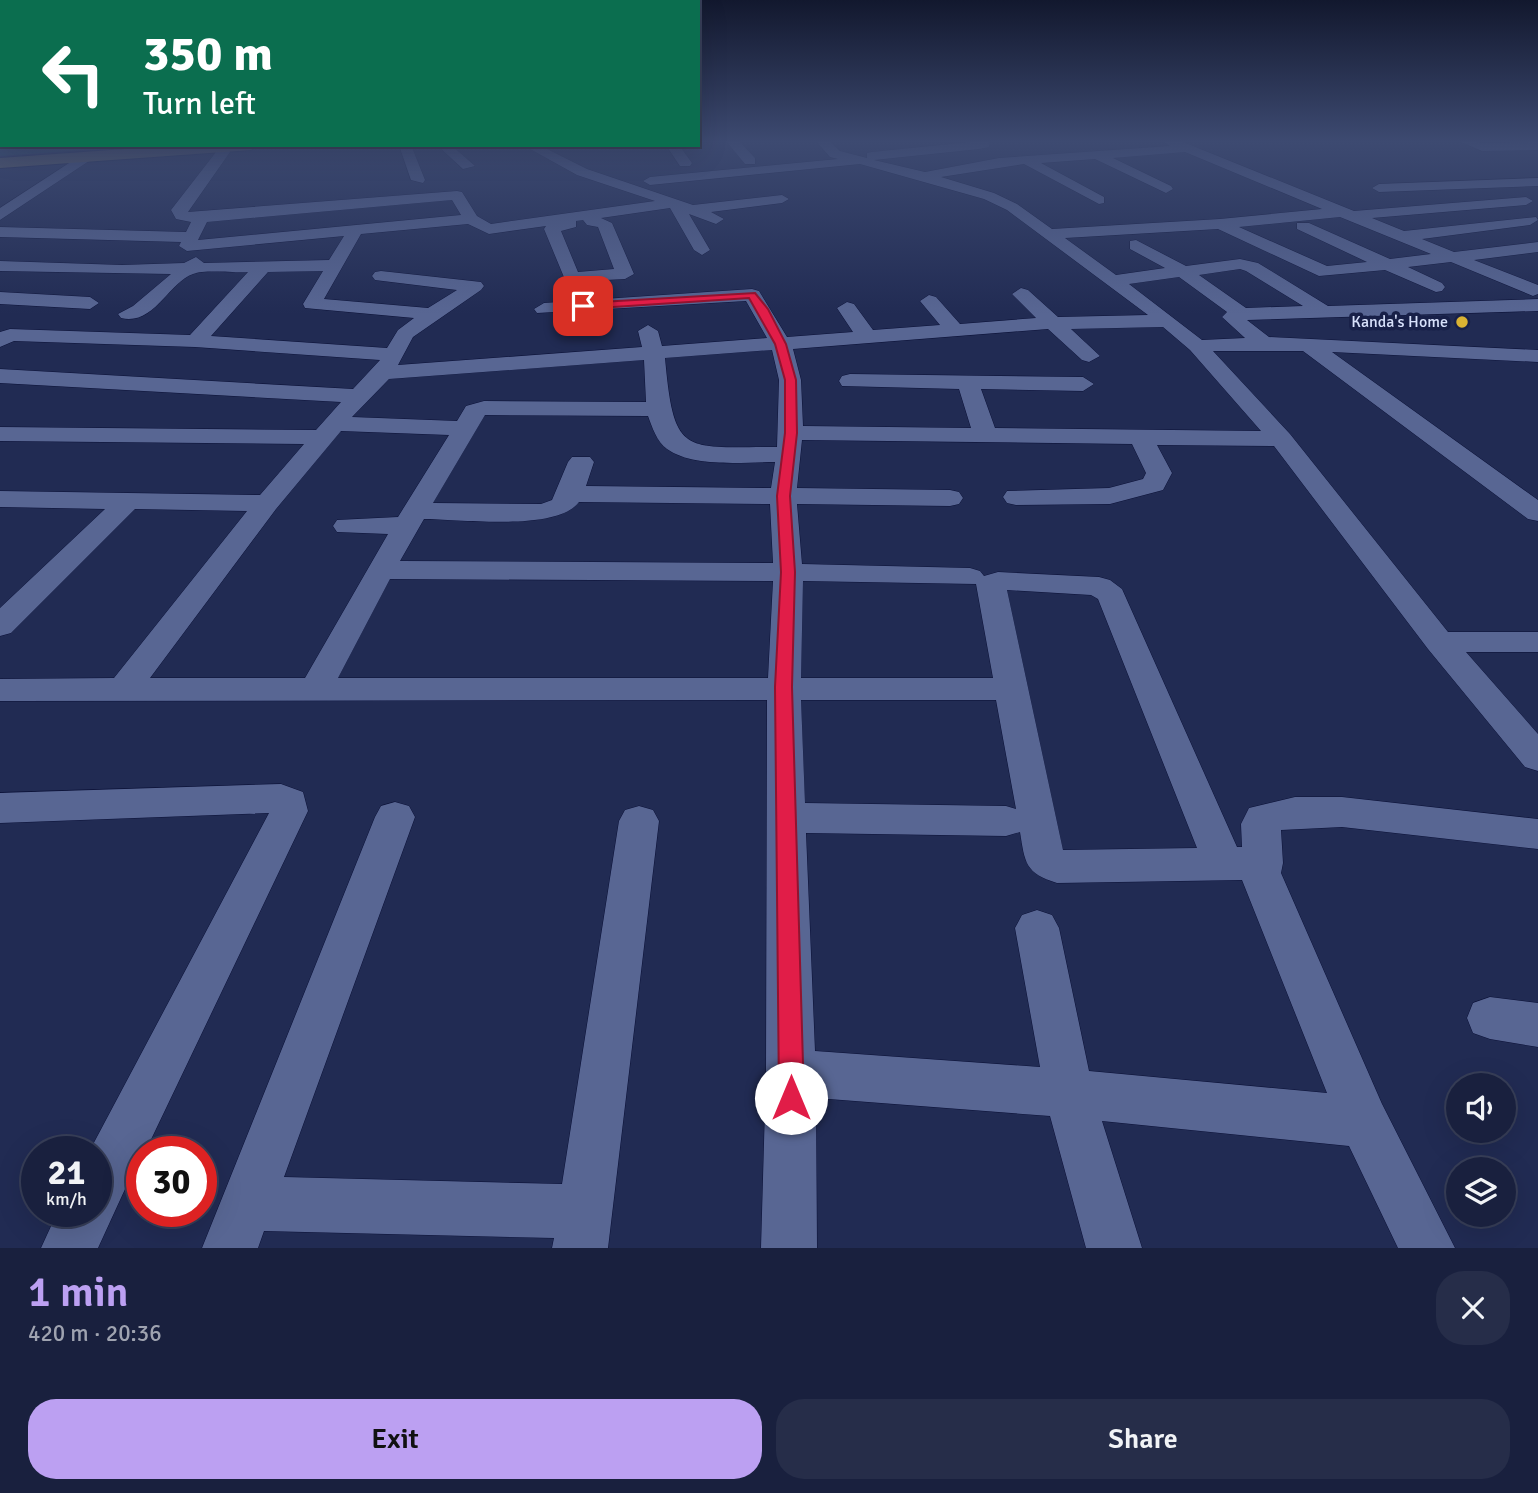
<!DOCTYPE html>
<html lang="en">
<head>
<meta charset="utf-8">
<style>
	body { margin:0; font-family:Signika,sans-serif; background:#262d49; color:#f1f3f6; height:100vh; display:flex; flex-direction:column; font-size:26px; white-space:nowrap }
	* { box-sizing:border-box; margin:0 }
	p { font-size:23px; color:#9fa3b0 }
	.icon { flex:none; width:38px; height:38px; fill:none; stroke:currentColor; stroke-width:2; stroke-linecap:round; stroke-linejoin:round }
	.map { position:relative; height:1248px; overflow:hidden }
	.panel { display:flex; flex-direction:column; background:#19203e; flex:1 }
	.panel>* { flex:none }
	.hud { position:absolute; left:0px; top:0px; width:700px; height:147px; box-shadow:0 7px 28px #0002,0 0 0 2px #373e58; background:#0b6e4f; color:#fff; overflow:hidden }
	.buttons { position:absolute; left:1446px; top:1073px; display:grid; gap:14px }
	.buttons a { display:grid; place-items:center; width:70px; height:70px; border-radius:50%; background:#19203e; box-shadow:0 7px 28px #0002,0 0 0 2px #373e58; font-size:35px }
	.speed { position:absolute; left:21px; top:1136px; display:flex; gap:14px; font-size:35px; font-weight:700; text-align:center }
	.speed>* { display:grid; place-content:center; width:91px; height:91px; border-radius:50%; background:#19203e; box-shadow:0 7px 28px #0002,0 0 0 2px #373e58; line-height:1 }
	.speed small { font-size:18px; font-weight:400 }
	.speed .limit { border:10px solid #d22; background:#fff; color:#111 }
	.pin { position:absolute; display:grid; place-items:center; width:60px; height:60px; color:#fff; margin:-30px; border-radius:14px; box-shadow:0 4px 10px #0006 }
	.me { position:absolute; width:77px; margin:-38px; rotate:0deg; stroke-linejoin:round; filter:drop-shadow(0 0 5px #0008) }
	.turn { display:flex; align-items:center; gap:24px; height:147px; padding:0 28px; font-size:32px }
	.turn .icon { width:91px; height:91px; stroke-width:2.5 }
	.turn b { display:block; font-size:49px; line-height:60px }
	.round { display:grid; place-items:center; flex:none; width:74px; height:74px; border-radius:28px; background:#262d49 }
	.summary { display:flex; align-items:center; justify-content:space-between; height:119px; padding:0 28px }
	h1 { font-size:42px; font-weight:600; line-height:52px; color:#bca0f2 }
	.cta { display:flex; gap:14px; margin-top:auto; padding:14px 28px }
	.cta a { flex:1; height:80px; border-radius:28px; background:#bca0f2; color:#111; font-size:28px; font-weight:600; line-height:80px; text-align:center }
	.cta a+a { background:#262d49; color:#f1f3f6 }
	.map>svg:first-child { display:block }
	.water { fill:#1d5761 }
	.lines { fill:none; stroke-linecap:round; stroke-linejoin:round }
	.street-casing { stroke:#0b1137; stroke-width:1 }
	.primary-casing { stroke:#0b1137; stroke-width:2 }
	.street { fill:#586693; fill-rule:evenodd }
	.primary { fill:#7e7456; fill-rule:evenodd }
	.route { fill:#e11d48; stroke:#92132f; stroke-width:2 }
	.poi-dot { fill:#dab333; stroke:#182048; stroke-width:2.5 }
	.labels { text-anchor:middle; dominant-baseline:central; stroke-width:7; stroke-linejoin:round; paint-order:stroke }
	.far-poi-label { font-size:16px; fill:#d8e1fb; stroke:#182048; text-anchor:end }
</style>
</head>
<body>
<div class="map">
<svg width="1538" height="1248" viewBox="0 0 1538 1248">
	<rect width="100%" height="100%" fill="#212b53"/>
	<!-- water -->
	<path class="water" d="M0,140l2,5h151l-153,11z"/>
	<g class="lines">
		<!-- street casing -->
		<g class="street-casing">
			<g id="street">
				<path d="M738,140l17,18v6h-10l-19,-23z"/>
				<path d="M815,140h13l12,11 27,7v-5l5,-1 118,-12 -1,7 -10,2 -105,11 51,12 74,-14 171,-12 -9,-6h17l176,71 172,-14 7,4 -7,4 -154,13 32,13 132,-14 2,3 -8,5 -108,14 32,13 84,-10v10l-64,8 64,25v9l-5,2 -82,-34 -43,5 34,16 3,4 -3,4 -6,1 -51,-22 -66,6 -101,-47 -153,9 51,37 49,-7 -35,-19v-8l6,-1 50,26 54,-7 18,4 70,43 210,-7v12l-291,9 22,17 269,13v12l-206,-10 206,148v21l-10,-2 -225,-168h-90l77,83 158,198h90v20h-72l72,82v37l-13,-4 -97,-118 -154,-203 -117,-1 15,28 -9,17 -53,14 -94,1 -9,-2 -4,-6 4,-6 102,-3 34,-9 3,-6 -14,-29 -330,-4 -5,48 153,2 9,2 4,6 -4,6 -9,2 -153,-2 5,60 168,4 10,3 4,5 14,-4 101,5 11,3 12,9 115,258h5l-1,-23 8,-16 46,-11h47l196,22v30l-196,-22 -61,3 2,33 -2,10 101,231 73,144h-57l-49,-102 -247,-25 40,127h-56l-36,-132 -234,-18 1,150h-56l5,-175 1,-373 -767,1v-22l114,-1 133,-167 -112,-2 -124,124 -11,3v-28l105,-99 -105,-2v-16l260,4 44,-51 -304,-3v-14l316,3 25,-28 -341,-19v-14l353,20 27,-29 -185,-13 -181,-6 -14,6v-15l10,-3 180,6 58,-63c-13,1 -44,-3 -55,2 -25,9 -39,52 -72,44l-3,-4 15,-8 38,-32 -171,-3v-10l122,4 62,-2 12,-6 8,6 125,-3 15,-24 -157,15 -8,-5 2,-4 -181,-5v-10l186,5 5,-10 -15,-3 -5,-9 45,-58 -6,-7h14l6,7 -42,60 269,-21 5,1 15,24 14,8 164,-23 -78,-26 -54,-30h16l48,24 106,36 89,-10 7,4 -7,4 -71,9 13,7 -8,5 -27,-10 21,36 -8,5 -8,-5 -24,-42 -69,10 11,5 22,51 -9,5 -59,3 -22,-53 2,-3 -57,8 -21,-10 -107,10 -37,65 104,9 29,-18 -82,-10 -3,-4 3,-4 6,-1 100,11 3,4 -3,4 -68,47 -15,28 244,-18 -4,-16 10,-6 10,6 4,15 105,-8 -21,-37 -209,12 -3,-4 10,-6 208,-14 7,2 28,46 66,-5 -16,-24 10,-6 7,2 19,26 67,-5 -20,-24 9,-6 7,2 24,27 76,-6 -24,-24 9,-6 7,2 30,27 90,-2 -141,-105 -23,-11 -124,-35 -210,21 -7,-4 7,-4 188,-18 -8,-2zM1185,152l137,57 -102,10 -168,10 -35,-25 -23,-11 -53,-16 83,-13 75,40 5,-1v-6l-63,-34 54,-4 71,34 7,-4 -2,-3 -58,-28zM452,200l9,15 -263,25 9,-18zM1340,217l91,37 -41,5 -81,-36h-12v6l70,33 -40,4 -88,-39zM583,220l4,5 11,2 16,42 -36,3 -17,-41 15,-4v-6zM1240,269l6,2 57,35 -57,2 -47,-33zM323,271l-20,33 2,4 109,10 -16,12 -11,18 -176,-12 57,-64zM1179,277l48,35 -5,5 23,21 -43,2 -73,-56zM1163,327l27,23 71,81 -266,-3 -14,-39 102,2 11,-7 -11,-7 -233,-3 -8,2 -3,5 3,5 117,3 12,39 -168,-2 -2,-46 -8,-31 255,-20 34,31 7,2 11,-6 -29,-27zM772,350l7,30 -2,67c-94,0 -103,10 -112,-89zM644,360l2,42 -162,-1 -18,5 -9,15 -105,-4 37,-38zM485,415l163,1c4,11 9,26 19,33 27,19 76,13 108,13l-4,26 -185,-2 8,-24 -4,-5h-18l-4,5 -16,38 -11,4 -108,-1zM341,431l108,4 -51,82 -61,3 -4,6 4,6 51,2 -83,144h-155l126,-169zM579,502l191,2 3,59 -373,-2 24,-42c36,0 133,13 155,-17zM390,579l383,2 -5,97h-430zM803,581l173,3 17,94h-192zM1007,590l84,5 7,4 99,249 -134,2zM801,700h195l20,109 -10,-3 -201,-3zM1020,832c5,31 5,41 37,51l185,-3 85,213 -238,-22 -30,-143 -7,-13 -15,-5 -15,5 -7,13 25,139 -225,-16 -9,-218 200,3z"/>
				<path d="M1457,140l26,3 55,-1v8l-56,1z"/>
				<path d="M399,145h12l14,35 -2,3 -12,-3z"/>
				<path d="M437,145h14l24,21 -12,3z"/>
				<path d="M666,145h13l13,18 -2,3h-10z"/>
				<path d="M83,154l12,3 -95,63v-12z"/>
				<path d="M1538,178v8l-159,6 -7,-4 7,-4z"/>
				<path d="M0,292l90,5 9,6 -9,6 -90,-5z"/>
				<path d="M281,784l22,8 5,19 -163,341h-3l-44,96h-57l17,-37h38v-59h-7l180,-339 -269,10v-30z"/>
				<path d="M395,802l14,4 6,11 -131,360 278,7 57,-363 6,-11 14,-4 14,4 6,11 -51,427h-56l2,-10 -290,-7 -6,17h-56l173,-431 6,-11z"/>
				<path d="M1490,997l48,6v44l-48,-8 -17,-6 -6,-15 6,-15z"/>
			</g>
		</g>
		<!-- primary casing -->
		<g class="primary-casing">
			<path id="primary" d="M181,145h78l-8,5 -251,18v-10z"/>
		</g>
		<!-- street -->
		<use href="#street" class="street"/>
		<!-- primary -->
		<use href="#primary" class="primary"/>
	</g>
	<!-- sky -->
	<linearGradient id="sky" x2="0" y2="1"><stop stop-color="#12182e"/><stop offset="0.45" stop-color="#3d4a71"/><stop offset="1" stop-color="#3d4a71" stop-opacity="0"/></linearGradient>
	<rect width="1538" height="314" fill="url(#sky)"/>
	<!-- route -->
	<path class="route" d="M755,293l13,16 18,35 10,36 1,53 -7,63 5,76 -3,115 12,411 -4,9 -9,3 -9,-3 -3,-9 -4,-411 6,-115 -4,-76 8,-63v-53l-10,-36 -26,-46 -166,11 -5,-3 5,-3z"/>
	<!-- markers -->
	<circle class="poi-dot" cx="1462" cy="322" r="7"/>
	<g class="labels">
		<!-- far-poi labels -->
		<g class="far-poi-label">
			<text x="1448" y="322">Kanda's Home</text>
		</g>
	</g>
</svg>
<div class="buttons">
<a><svg class="icon" aria-label="sound" viewBox="0 0 24 24"><path d="M4 9h4l5-4v14l-5-4H4zM17 9q2 3 0 6"/></svg></a>
<a><svg class="icon" aria-label="layers" viewBox="0 0 24 24"><path d="M12 4l9 5-9 5-9-5zM3 14l9 5 9-5"/></svg></a>
</div>
<div class="speed"><div>21<small>km/h</small></div><div class="limit">30</div></div>
<div class="pin" style="left:583px;top:306px;background:#d93025"><svg class="icon" aria-label="arrive" viewBox="0 0 24 24"><path d="M6 21V4h12l-3 4 3 4H6"/></svg></div>
<svg class="me" style="left:791px;top:1098px" viewBox="-20 -20 40 40"><circle r="19" fill="#fff"/><path d="M0-13L10 11 0 6-10 11z" fill="#e11d48"/></svg>
<div class="hud">
<div class="turn"><svg class="icon" aria-label="left" viewBox="0 0 24 24"><path d="M17 20v-9H6M10 6l-5 5 5 5"/></svg><div><b>350 m</b>Turn left</div></div>
</div>
</div>
<section class="panel">
<div class="summary"><div><h1>1 min</h1><p>420 m · 20:36</p></div><a class="round"><svg class="icon" aria-label="close" viewBox="0 0 24 24"><path d="M6 6l12 12M18 6L6 18"/></svg></a></div>
<div class="cta"><a>Exit</a><a>Share</a></div>
</section>
</body>
</html>
